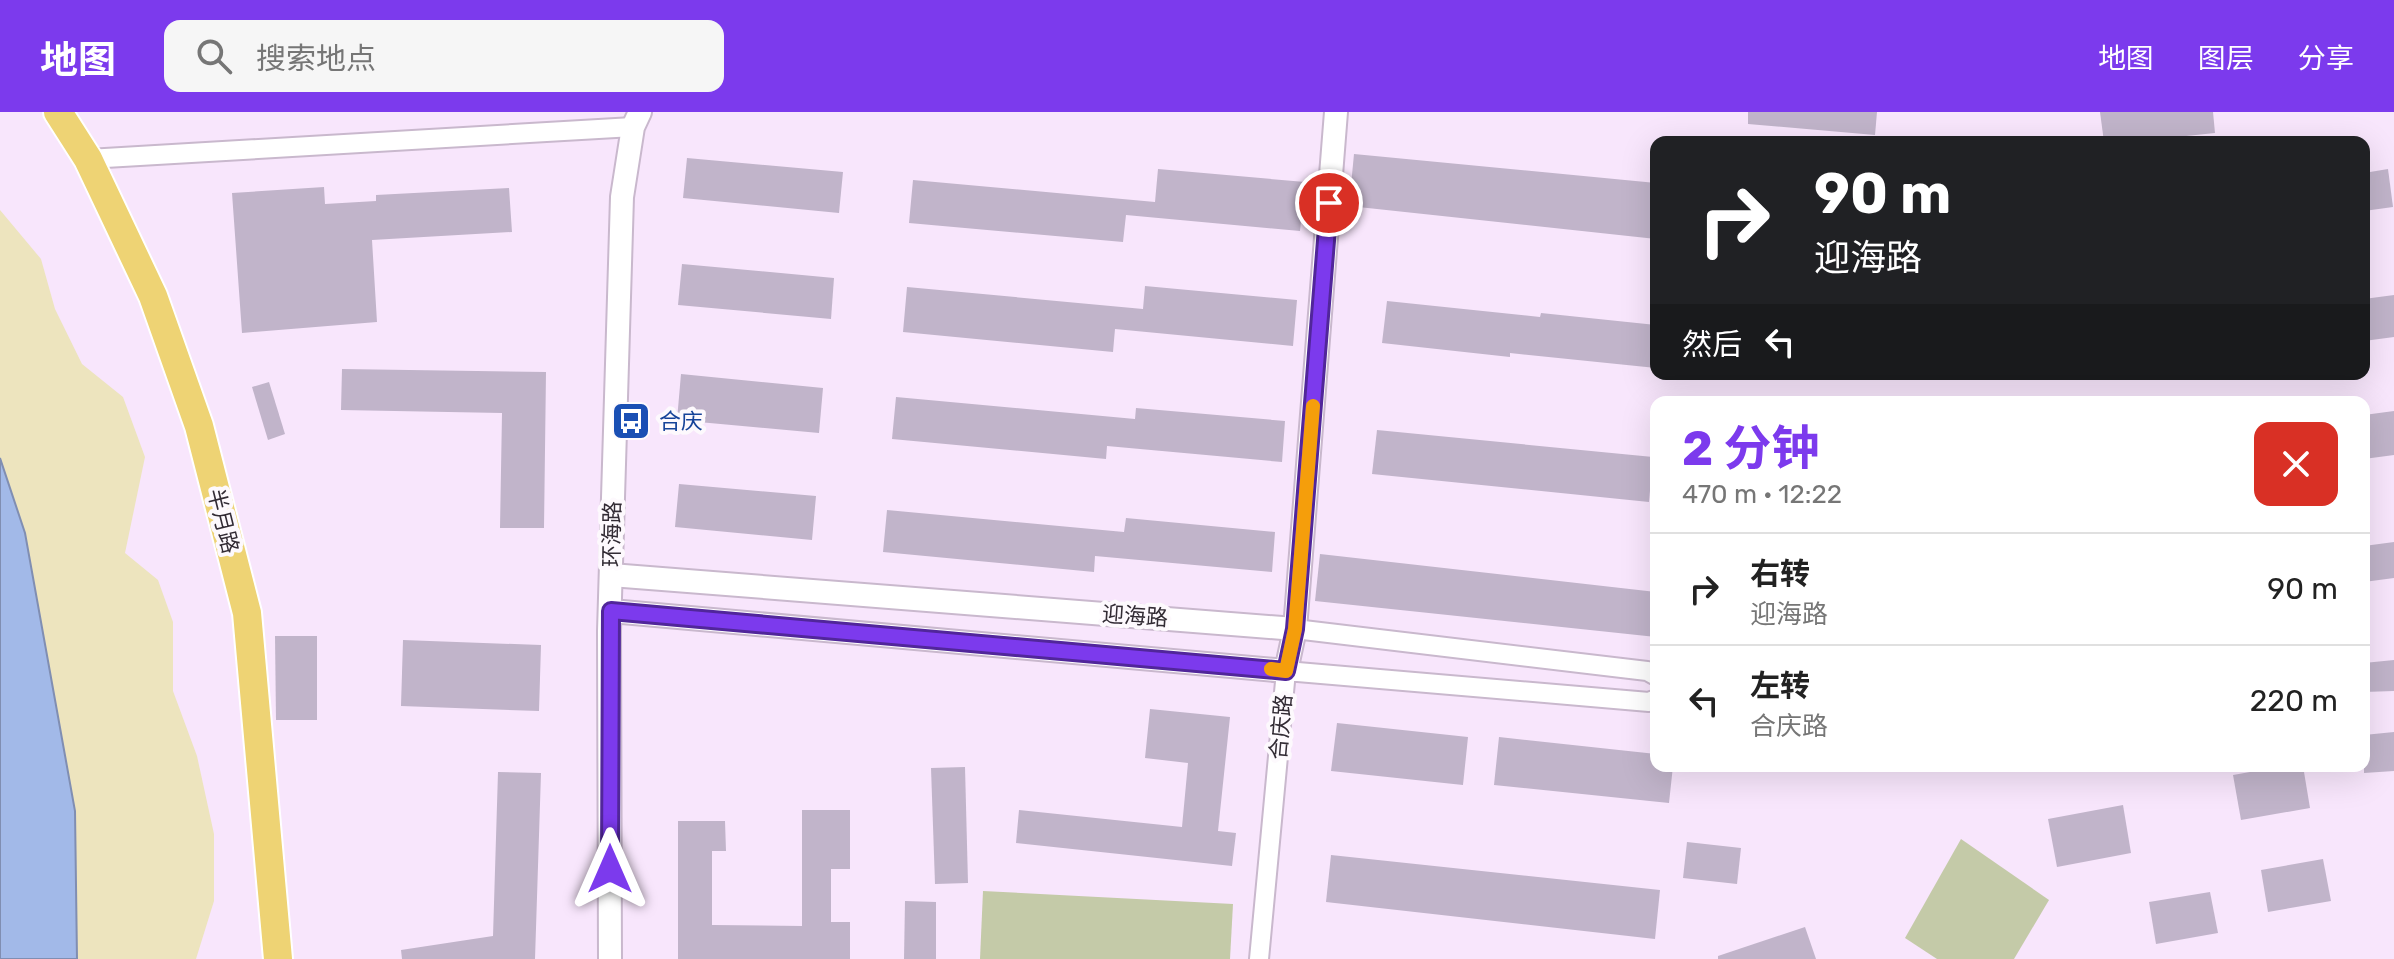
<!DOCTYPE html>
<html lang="zh">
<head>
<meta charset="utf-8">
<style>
	body { margin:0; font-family:Rubik,"Noto Sans SC",sans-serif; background:#f6f6f6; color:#222; height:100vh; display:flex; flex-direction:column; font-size:30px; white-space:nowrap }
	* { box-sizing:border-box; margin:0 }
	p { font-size:26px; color:#767676 }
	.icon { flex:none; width:44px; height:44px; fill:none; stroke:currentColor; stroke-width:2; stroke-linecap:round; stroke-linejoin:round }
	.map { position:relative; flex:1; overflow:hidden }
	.drawer { position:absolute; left:1650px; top:284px; width:720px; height:376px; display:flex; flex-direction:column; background:#fff; border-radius:16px; box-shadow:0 8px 32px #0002 }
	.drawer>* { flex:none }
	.banner { position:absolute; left:1650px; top:24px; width:720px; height:244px; border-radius:16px; box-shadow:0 8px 32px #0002; background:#202124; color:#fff; overflow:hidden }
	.pin { position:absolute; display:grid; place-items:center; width:68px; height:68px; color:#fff; margin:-34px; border:4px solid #fff; border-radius:50%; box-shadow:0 2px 8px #0007 }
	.me { position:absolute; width:88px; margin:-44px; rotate:0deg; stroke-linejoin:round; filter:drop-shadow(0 0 6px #0008) }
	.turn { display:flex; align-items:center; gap:28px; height:168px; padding:0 32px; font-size:36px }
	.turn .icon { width:104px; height:104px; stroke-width:2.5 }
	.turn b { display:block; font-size:56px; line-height:68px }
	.then { display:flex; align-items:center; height:76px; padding:0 32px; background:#0003; gap:16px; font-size:30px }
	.round { display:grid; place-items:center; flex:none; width:84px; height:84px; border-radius:16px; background:#f6f6f6 }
	.headline { display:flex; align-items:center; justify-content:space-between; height:136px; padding:0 32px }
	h1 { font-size:48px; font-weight:700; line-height:60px; color:#7c3aed }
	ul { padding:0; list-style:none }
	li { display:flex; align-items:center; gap:24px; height:112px; padding:0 32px; border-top:2px solid #e0e0e0 }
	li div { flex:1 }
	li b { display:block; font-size:30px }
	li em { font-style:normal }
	header { display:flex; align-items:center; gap:48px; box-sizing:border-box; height:112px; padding:0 40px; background:#7c3aed; color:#fff }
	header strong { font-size:38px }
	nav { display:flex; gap:44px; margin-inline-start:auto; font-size:28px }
	.search { width:560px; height:72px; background:#f6f6f6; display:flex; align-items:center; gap:20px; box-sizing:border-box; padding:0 28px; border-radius:16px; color:#767676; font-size:30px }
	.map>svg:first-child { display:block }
	.green { fill:#c4caa8 }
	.sand { fill:#ede4be }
	.water { fill:#a2b9e8; stroke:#808eb2; stroke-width:2 }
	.building { fill:#c1b4ca }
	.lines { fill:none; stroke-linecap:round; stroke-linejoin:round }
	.minor-casing { stroke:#c9b8cd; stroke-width:22 }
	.tertiary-casing { stroke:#c9b8cd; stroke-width:26 }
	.primary-casing { stroke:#fff; stroke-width:32 }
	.minor { stroke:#fff; stroke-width:18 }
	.tertiary { stroke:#fff; stroke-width:22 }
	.primary { stroke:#eed374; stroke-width:28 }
	.route-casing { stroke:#51269a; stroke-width:20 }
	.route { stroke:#7c3aed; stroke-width:14 }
	.slow { stroke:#f59e0b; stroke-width:14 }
	.labels { text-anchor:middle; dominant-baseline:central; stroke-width:8; stroke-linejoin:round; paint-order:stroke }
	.transit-label { font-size:22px; fill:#164399; stroke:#fdf9fd; text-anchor:start }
	.street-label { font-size:22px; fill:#322b34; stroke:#fdf9fd }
</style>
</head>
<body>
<header>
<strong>地图</strong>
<div class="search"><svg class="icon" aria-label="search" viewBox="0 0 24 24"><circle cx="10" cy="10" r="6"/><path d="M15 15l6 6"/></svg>搜索地点</div>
<nav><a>地图</a><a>图层</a><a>分享</a></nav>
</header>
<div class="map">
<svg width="2394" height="847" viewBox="0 0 2394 847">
	<rect width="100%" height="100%" fill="#f8e6fc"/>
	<!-- green -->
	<g class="green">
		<path d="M1961,727l88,61 -35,59h-77l-32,-21z"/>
		<path d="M983,779l250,13 -3,55h-250z"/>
	</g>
	<!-- sand -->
	<path class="sand" d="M0,98l41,49 14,50 27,55 41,33 22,60 -20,96 33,27 15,42v69l24,65 17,78v67l-18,58h-119l-2,-148 -50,-278 -25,-75z"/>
	<!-- water -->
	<path class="water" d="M0,346l25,75 50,278 2,148h-77z"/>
	<!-- building -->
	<g class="building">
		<path d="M1748,0h129l-2,23 -127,-11z"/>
		<path d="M2100,0h113l2,21 -86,9h-25z"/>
		<path d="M1354,42l302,29v56l-307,-33z"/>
		<path d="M687,46l156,14 -4,41 -156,-15z"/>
		<path d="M1158,57l147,13 -5,49 -174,-16 -3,27 -214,-19 4,-43 242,22z"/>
		<path d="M2388,57l5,38 -29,4v-38z"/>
		<path d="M324,75l1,17 51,-3v-6l133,-7 3,44 -140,8 5,82 -135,11 -10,-140z"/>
		<path d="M682,152l152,14 -3,41 -153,-14z"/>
		<path d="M1145,174l152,14 -4,46 -178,-17 -2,23 -210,-20 4,-45 236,22z"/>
		<path d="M2394,183v42l-30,4v-42z"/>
		<path d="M1387,189l153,16 1,-4 115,12v43l-146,-15v4l-128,-14z"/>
		<path d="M342,257l204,3 -2,156h-44l2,-115 -161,-3z"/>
		<path d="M681,262l142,14 -4,45 -142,-13z"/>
		<path d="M269,270l16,52 -17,6 -16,-53z"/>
		<path d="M896,285l239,22 1,-11 149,13 -3,41 -175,-16 -1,13 -214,-20z"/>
		<path d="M2394,299v44l-30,4v-44z"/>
		<path d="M1377,318l276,27 -4,45 -277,-28z"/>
		<path d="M679,372l137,12 -4,44 -137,-13z"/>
		<path d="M887,398l237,22 2,-14 149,14 -3,40 -177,-16 -1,16 -211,-20z"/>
		<path d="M2394,430v36l-30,4v-36z"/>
		<path d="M1320,442l336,38v45l-341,-36z"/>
		<path d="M275,524h42v84h-41z"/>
		<path d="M403,528l138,5 -2,66 -138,-5z"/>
		<path d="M2394,548v31l-30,1v-29z"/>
		<path d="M1150,597l80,8 -12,114 18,2 -4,33 -216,-23 3,-33 163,17 6,-64 -43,-5z"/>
		<path d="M1337,611l131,14 -5,48 -132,-14z"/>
		<path d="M2394,620v39l-30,2v-38z"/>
		<path d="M1499,625l157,17v12h17l-4,37 -175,-18z"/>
		<path d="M2284,654h19l7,42 -69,12 -8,-45z"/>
		<path d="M965,655l3,116 -33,1 -4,-116z"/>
		<path d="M498,660l43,1 -6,186h-133l-1,-9 92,-14z"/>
		<path d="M2123,693l8,48 -74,14 -9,-48z"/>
		<path d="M802,698h48v59h-19v53h19v37h-172v-138h47l1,30h-14v74l90,1z"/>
		<path d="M1687,730l54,6 -4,36 -54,-6z"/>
		<path d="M1331,743l329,35 -5,49 -329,-37z"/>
		<path d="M2323,747l8,42 -63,11 -7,-42z"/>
		<path d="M2210,780l8,41 -62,11 -7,-42z"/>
		<path d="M905,789l31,1v57h-32z"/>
		<path d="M1805,815l11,32h-98v-3z"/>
	</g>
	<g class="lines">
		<!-- minor casing -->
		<g class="minor-casing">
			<g id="minor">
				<path d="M88,47l545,-32"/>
				<path d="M1295,517l352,42 9,5"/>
				<path d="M1259,847l27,-288 363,31 7,-3"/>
			</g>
		</g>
		<!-- tertiary casing -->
		<g class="tertiary-casing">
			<g id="tertiary">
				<path d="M611,463l684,54"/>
				<path d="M611,499l675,60 9,-42 41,-517"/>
				<path d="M610,847l-1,-328 13,-434 11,-70 7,-15"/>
			</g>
		</g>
		<!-- primary casing -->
		<g class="primary-casing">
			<path id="primary" d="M58,0l30,47 65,137 46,130 48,187 31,346"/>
		</g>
		<!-- minor -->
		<use href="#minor" class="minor"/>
		<!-- tertiary -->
		<use href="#tertiary" class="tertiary"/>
		<!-- primary -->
		<use href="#primary" class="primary"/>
	</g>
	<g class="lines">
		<!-- route casing -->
		<g class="route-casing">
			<path id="route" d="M610,757l1,-258 675,60 9,-42 34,-426"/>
		</g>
		<!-- route -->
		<use href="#route" class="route"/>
		<!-- slow -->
		<path class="slow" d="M1271,557l15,2 9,-42 18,-223"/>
	</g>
	<!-- icons -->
	<defs>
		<g id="bus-square" transform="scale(2)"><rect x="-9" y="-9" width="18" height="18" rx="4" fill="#1a4fb4" stroke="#fdf9fd"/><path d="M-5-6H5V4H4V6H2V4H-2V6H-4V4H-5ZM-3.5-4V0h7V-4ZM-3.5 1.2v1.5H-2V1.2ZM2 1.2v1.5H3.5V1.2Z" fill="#fff"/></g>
	</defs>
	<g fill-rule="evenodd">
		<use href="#bus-square" x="631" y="309"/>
	</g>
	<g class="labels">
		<!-- transit labels -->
		<g class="transit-label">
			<text x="659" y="309">合庆</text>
		</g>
		<!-- street labels -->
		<g class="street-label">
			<text transform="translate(223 409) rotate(76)">半月路</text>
			<text transform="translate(612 422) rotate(-89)">环海路</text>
			<text transform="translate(1135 504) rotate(4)">迎海路</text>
			<text transform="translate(1281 615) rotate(-85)">合庆路</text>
		</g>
	</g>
</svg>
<div class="pin" style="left:1329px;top:91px;background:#d93025"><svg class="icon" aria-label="arrive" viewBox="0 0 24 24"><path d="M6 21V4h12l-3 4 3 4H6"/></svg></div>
<svg class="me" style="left:610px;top:757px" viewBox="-20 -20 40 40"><path d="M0-17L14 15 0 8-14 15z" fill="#7c3aed" stroke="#fff" stroke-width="4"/></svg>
<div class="banner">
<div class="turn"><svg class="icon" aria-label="right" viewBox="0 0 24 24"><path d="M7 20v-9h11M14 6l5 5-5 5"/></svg><div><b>90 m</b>迎海路</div></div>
<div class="then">然后<svg class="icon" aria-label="left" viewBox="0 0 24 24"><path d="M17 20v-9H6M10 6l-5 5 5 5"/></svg></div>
</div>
<section class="drawer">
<div class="headline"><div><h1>2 分钟</h1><p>470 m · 12:22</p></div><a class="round" style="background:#d93025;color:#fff"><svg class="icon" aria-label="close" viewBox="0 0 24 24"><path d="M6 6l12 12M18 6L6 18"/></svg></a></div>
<ul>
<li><svg class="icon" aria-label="right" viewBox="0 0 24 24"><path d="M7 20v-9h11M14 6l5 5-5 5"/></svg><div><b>右转</b><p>迎海路</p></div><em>90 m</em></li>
<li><svg class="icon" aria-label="left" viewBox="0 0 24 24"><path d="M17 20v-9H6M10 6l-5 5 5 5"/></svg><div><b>左转</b><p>合庆路</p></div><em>220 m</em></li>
</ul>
</section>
</div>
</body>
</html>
